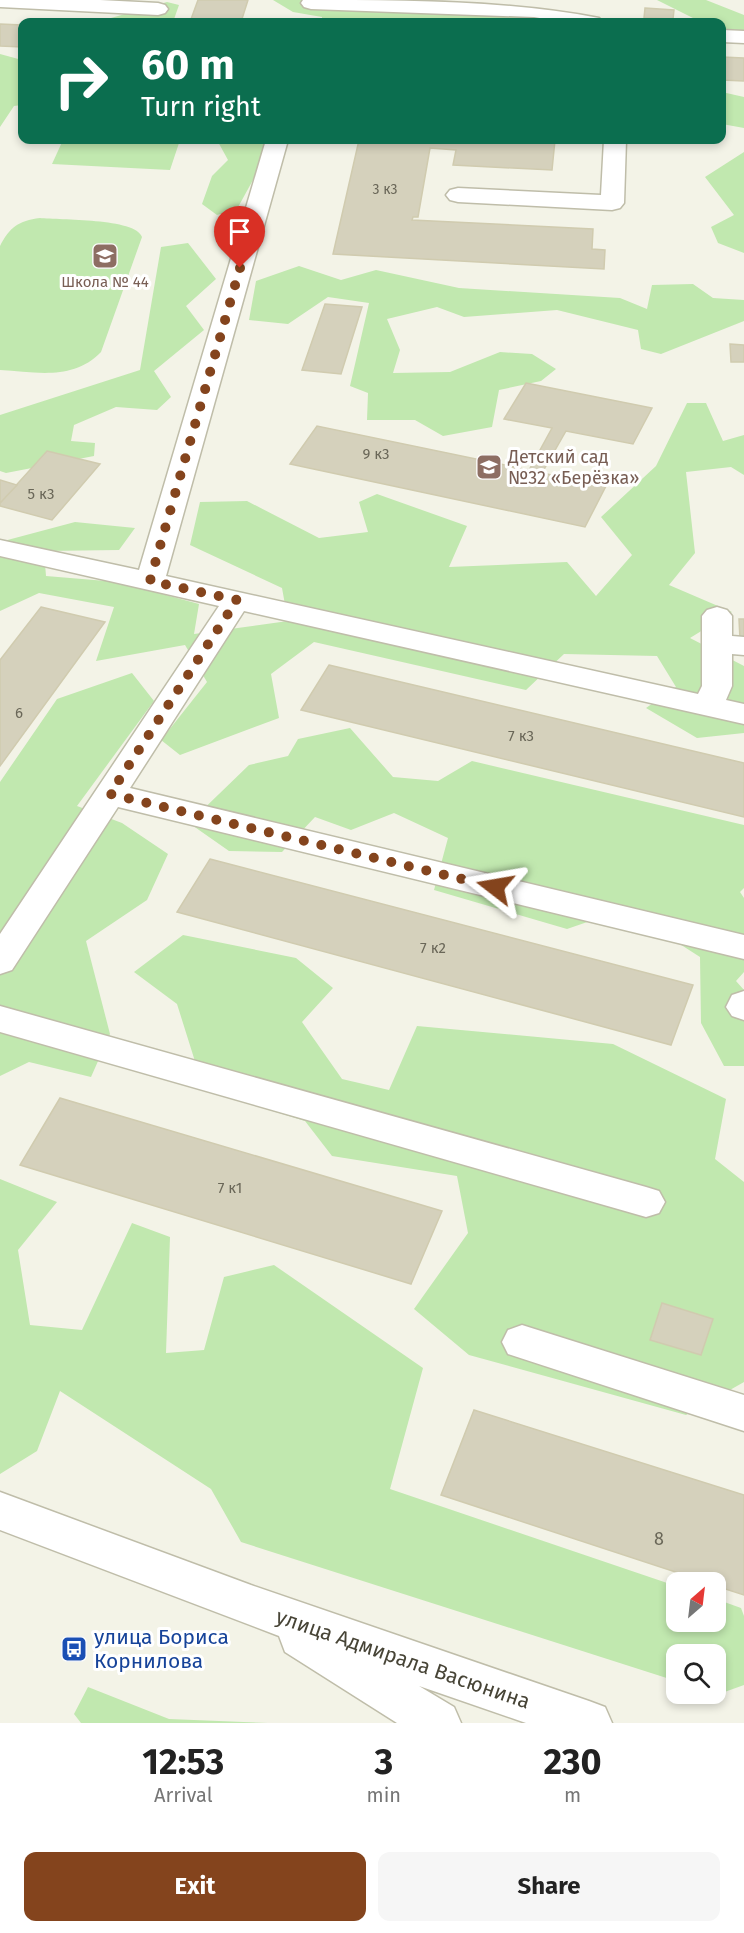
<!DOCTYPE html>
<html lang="en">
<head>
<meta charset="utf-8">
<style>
	body { margin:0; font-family:"Fira Sans",sans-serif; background:#f6f6f6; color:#222; height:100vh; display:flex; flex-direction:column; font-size:22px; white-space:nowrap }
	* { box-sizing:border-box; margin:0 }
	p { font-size:20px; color:#767676 }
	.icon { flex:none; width:33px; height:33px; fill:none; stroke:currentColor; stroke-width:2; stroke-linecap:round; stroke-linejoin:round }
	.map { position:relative; height:1723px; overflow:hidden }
	.details { display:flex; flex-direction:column; background:#fff; flex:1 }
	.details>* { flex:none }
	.top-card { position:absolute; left:18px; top:18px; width:708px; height:126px; border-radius:12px; box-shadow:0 3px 9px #0003; background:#0b6e4f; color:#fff; overflow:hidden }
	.needle { width:39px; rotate:28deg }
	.buttons { position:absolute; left:666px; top:1572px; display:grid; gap:12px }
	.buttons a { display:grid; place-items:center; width:60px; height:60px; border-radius:12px; background:#fff; box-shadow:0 3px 9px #0003; font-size:30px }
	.pin { position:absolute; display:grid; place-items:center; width:51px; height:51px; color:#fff; margin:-62px -26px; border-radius:50% 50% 50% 0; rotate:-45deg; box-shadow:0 0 6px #0007 }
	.pin .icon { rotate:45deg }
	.me { position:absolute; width:66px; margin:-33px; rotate:284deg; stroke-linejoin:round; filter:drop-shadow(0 0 4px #0008) }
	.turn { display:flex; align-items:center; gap:21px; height:126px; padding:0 24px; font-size:27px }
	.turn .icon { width:78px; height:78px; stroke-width:2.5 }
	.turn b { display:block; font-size:42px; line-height:51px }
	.eta { display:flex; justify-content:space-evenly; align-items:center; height:102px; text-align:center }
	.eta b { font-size:36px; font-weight:700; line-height:42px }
	.cta { display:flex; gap:12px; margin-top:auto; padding:12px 24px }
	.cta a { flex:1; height:69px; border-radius:12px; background:#84441d; color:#fff; font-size:24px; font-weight:700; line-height:69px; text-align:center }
	.cta a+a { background:#f6f6f6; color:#222 }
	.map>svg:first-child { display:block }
	.green { fill:#c1e8af }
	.building { fill:#d5d1bc; stroke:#d0cbaf; stroke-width:1.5 }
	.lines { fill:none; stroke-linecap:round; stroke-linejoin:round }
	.minor-casing { stroke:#bfbda9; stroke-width:3 }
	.minor { fill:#fff; fill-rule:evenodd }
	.route { stroke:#84441d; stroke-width:10; stroke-dasharray:0 18 }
	.labels { text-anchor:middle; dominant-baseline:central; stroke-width:6; stroke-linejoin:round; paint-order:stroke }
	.far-number-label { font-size:14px; fill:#6a6758 }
	.far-education-label { font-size:15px; fill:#785e54; stroke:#fff }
	.number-label { font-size:15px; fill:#6a6758 }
	.education-label { font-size:18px; fill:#785e54; stroke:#fff; text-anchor:start }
	.near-number-label { font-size:18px; fill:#6a6758 }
	.near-transit-label { font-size:21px; fill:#164399; stroke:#fff; text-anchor:start }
	.near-street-label { font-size:21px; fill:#474436; stroke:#fff }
</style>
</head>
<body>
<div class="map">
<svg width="744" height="1723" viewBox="0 0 744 1723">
	<rect width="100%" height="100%" fill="#f3f3e7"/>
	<!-- green -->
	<g class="green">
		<path d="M273,0h106l15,12 88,-7 78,17 37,-5 23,5h-298v-5l-29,-5z"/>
		<path d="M657,0h49l38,15v28h-22v-21h-21z"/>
		<path d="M167,2l12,3 -6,17h-60l-2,-4z"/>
		<path d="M0,54l22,6v45l-8,1 -14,21z"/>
		<path d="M722,92l22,5v31l-22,-4z"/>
		<path d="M63,140h117l-10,30 -118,-6z"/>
		<path d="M217,140h49l-8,31 -21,38 -20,6 -15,-11 10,-28 16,-16z"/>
		<path d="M744,152v101l-26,-10 -7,-16 23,-12 -29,-38z"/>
		<path d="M40,218c19,2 96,0 102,19l-41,115c-28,29 -65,20 -101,18v-124c10,-19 18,-25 40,-28z"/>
		<path d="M188,243l28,36 -30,27 18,24 -50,41 17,26 -14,13 -41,-3 -42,18 -3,16 24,2 -1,13 -88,17 -6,-2v-56l140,-45 21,-123z"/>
		<path d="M299,266l42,14 35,-10 83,18 161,10 27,11 5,-24 41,-1 20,14 31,2v21l-83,33 -20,-5 -3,-19 -81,-20 -93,7 -27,-10 -50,12 13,31 -7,23 57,-1 50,-20 32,2 24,15 -15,12 -42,9 -7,37 -49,9 -28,-16h-48l1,-27 -18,-7 19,-83 -41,-6 -40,27 -39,-4 7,-39z"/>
		<path d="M687,403h19l17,38 21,-6v40l-13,-8 -45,5 9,81 -26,32 63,27 -42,26 54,28v67l-47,5 -51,-30 30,-21 -19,-31 -93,-2 -38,36 -212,-48 -43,32 8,44 -99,37 -19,-15 46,-58 -22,-37 -89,16 18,-54 -75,-14 -39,18v-69l75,-20 60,6 -16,22 -75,1 2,25 72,6 81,22 -5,30 94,-13 -6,-33 -92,-43 10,-43 47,-1 72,37 49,-6 -9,-30 18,-8 90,32 -18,41 118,-5 29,34 36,-41 -31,-38 55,-51z"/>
		<path d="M132,673l22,28 -77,105 45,17 46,31 -21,46 -61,41 24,93 -19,43 -62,-15 -29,14v-294l57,-83z"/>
		<path d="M350,728l43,49 45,4 34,-20 272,64v63l-4,4 4,6v74l-8,9 8,9v76h-20l-23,-43 -1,-66 -75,-48 -58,20 -133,-39 14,-52 -54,-25 -43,17 -36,-13 -33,35 -53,-1 -40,-28 60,-58 39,-9 10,-17z"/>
		<path d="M183,935l113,23 37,30 -31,34 40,57 47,11 28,-64 196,18 113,55 -11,60 29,23v200l-58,33 -217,-60 -55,-46 54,-76 -11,-57 -125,-20 -27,-35 -101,-31 -27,-86 -43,-32z"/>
		<path d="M0,1179l57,23 -39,48 12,75 52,5 50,-107 38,14 -4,116 38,-3 20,-73 50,-12 149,103 -33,121 286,97v36h40v-23l25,9 3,8v69l-25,9 -3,-1v-39h-40v27l-435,-139 -30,-53 -151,-98 -23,60 -37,23z"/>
		<path d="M88,1687l81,32 99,4h-187l-7,-9z"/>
	</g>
	<!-- building -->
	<g class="building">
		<path d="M198,0h50l-7,22h-51z"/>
		<path d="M645,8l29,2 -1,9 -29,-1z"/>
		<path d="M0,24l22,1v22l-22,-1z"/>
		<path d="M722,57l22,1v23l-22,-1z"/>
		<path d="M359,140h196l-3,30 -99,-5 3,-15 -26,-2 -12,69h-5l-1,3 181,9 -1,20 13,1 -1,19 -271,-15z"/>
		<path d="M325,304l37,3 -21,67 -39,-4z"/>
		<path d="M730,344l14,1v17h-13z"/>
		<path d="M526,383l126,25 -19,36 -67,-13 -24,42 64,13 -21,41 -295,-63 27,-38 212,44 23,-42 -48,-9z"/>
		<path d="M47,451l53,13 -48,56 -52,-14v-3z"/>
		<path d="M0,480l17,5 -17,18z"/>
		<path d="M41,607l64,15 -105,144v-106z"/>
		<path d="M739,619h5v20h-4z"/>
		<path d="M329,665l415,98v54l-443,-107z"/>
		<path d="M210,859l483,126 -22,60 -494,-133z"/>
		<path d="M60,1098l382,113 -31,73 -391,-119z"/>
		<path d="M662,1303l51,16 -12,36 -51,-15z"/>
		<path d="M474,1410l270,85v100l-28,-9v-4h-10l-265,-87z"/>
	</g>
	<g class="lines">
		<!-- minor casing -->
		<g class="minor-casing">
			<g id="minor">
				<path d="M0,0h100l58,3 7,2 3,4 -3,4 -7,2 -158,-8z"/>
				<path d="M303,0c95,0 204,0 296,18l3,4h-40l-28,-5 -223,-8 -7,-2 -3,-4z"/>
				<path d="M722,30l22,1v12l-22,-1z"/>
				<path d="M266,140h22l-122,436 532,118 4,-8v-70l5,-6 10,-3 10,3 5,6v20l12,1v18l-12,-1v32l-6,14 18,4v20l-500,-113 -114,177 614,147v24l-626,-152 -106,163 -12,4v-40l219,-328 -219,-50v-16l139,30z"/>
				<path d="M604,140h22l-2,63 -4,5 -8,2 -154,-8 -8,-2 -4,-5 4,-5 8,-2 143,7z"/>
				<path d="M744,991v29l-12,-4 -6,-9 6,-12z"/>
				<path d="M0,1006l646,181 13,4 6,11 -6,11 -13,4 -646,-185z"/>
				<path d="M522,1325l222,70v36l-236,-77 -6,-12 6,-12z"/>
				<path d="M0,1492l251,93 338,116 16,6 7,16h-86l-107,-37 35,21 7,16h-64l-112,-71 -6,-16 -279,-106z"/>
			</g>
		</g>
		<!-- minor -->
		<use href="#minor" class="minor"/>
	</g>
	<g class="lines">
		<!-- route -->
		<path class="route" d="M240,268l-90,313 87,19 -127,194 385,93"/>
	</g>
	<!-- icons -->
	<defs>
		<g id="school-square" transform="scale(1.35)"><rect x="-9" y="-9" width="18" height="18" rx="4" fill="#8d6e63" stroke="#fff"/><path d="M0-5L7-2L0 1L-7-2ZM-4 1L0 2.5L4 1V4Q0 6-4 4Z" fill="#fff"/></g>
		<g id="bus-square" transform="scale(1.35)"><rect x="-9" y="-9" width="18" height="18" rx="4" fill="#1a4fb4" stroke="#fff"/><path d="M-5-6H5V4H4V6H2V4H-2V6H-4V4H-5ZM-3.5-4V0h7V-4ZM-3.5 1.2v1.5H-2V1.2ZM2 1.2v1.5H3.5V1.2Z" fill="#fff"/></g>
	</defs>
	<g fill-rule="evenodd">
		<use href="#school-square" x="105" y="256"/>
		<use href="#school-square" x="489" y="467"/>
		<use href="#bus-square" x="74" y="1649"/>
	</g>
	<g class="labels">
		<!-- far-number labels -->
		<g class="far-number-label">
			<text x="385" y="189">3 к3</text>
		</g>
		<!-- far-education labels -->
		<g class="far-education-label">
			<text x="105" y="282">Школа № 44</text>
		</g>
		<!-- number labels -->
		<g class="number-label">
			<text x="376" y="454">9 к3</text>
			<text x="41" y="494">5 к3</text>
			<text x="19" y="713">6</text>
			<text x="521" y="736">7 к3</text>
			<text x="433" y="948">7 к2</text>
			<text x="230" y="1188">7 к1</text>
		</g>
		<!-- education labels -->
		<g class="education-label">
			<text x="508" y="457">Детский сад<tspan x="508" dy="21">№32 «Берёзка»</tspan></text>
		</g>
		<!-- near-number labels -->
		<g class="near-number-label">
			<text x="659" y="1539">8</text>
		</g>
		<!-- near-transit labels -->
		<g class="near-transit-label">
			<text x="94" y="1637">улица Бориса<tspan x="94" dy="24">Корнилова</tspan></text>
		</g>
		<!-- near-street labels -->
		<g class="near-street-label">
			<text transform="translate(403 1659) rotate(19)">улица Адмирала Васюнина</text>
		</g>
	</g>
</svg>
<div class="buttons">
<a><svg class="needle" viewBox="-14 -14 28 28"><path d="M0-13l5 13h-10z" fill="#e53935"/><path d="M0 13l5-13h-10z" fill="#767676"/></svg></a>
<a><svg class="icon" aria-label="search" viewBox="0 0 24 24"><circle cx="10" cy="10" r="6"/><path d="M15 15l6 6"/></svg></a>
</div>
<div class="pin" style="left:240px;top:268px;background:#d93025"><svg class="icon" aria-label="arrive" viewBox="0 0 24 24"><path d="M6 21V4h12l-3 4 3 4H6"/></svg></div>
<svg class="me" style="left:495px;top:887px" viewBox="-20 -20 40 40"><path d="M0-17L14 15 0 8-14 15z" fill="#84441d" stroke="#fff" stroke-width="4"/></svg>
<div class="top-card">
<div class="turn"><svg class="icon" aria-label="right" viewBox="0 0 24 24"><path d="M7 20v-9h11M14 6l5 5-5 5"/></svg><div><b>60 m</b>Turn right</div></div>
</div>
</div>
<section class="details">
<div class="eta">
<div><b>12:53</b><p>Arrival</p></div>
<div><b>3</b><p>min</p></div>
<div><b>230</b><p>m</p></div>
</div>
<div class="cta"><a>Exit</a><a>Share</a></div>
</section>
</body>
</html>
